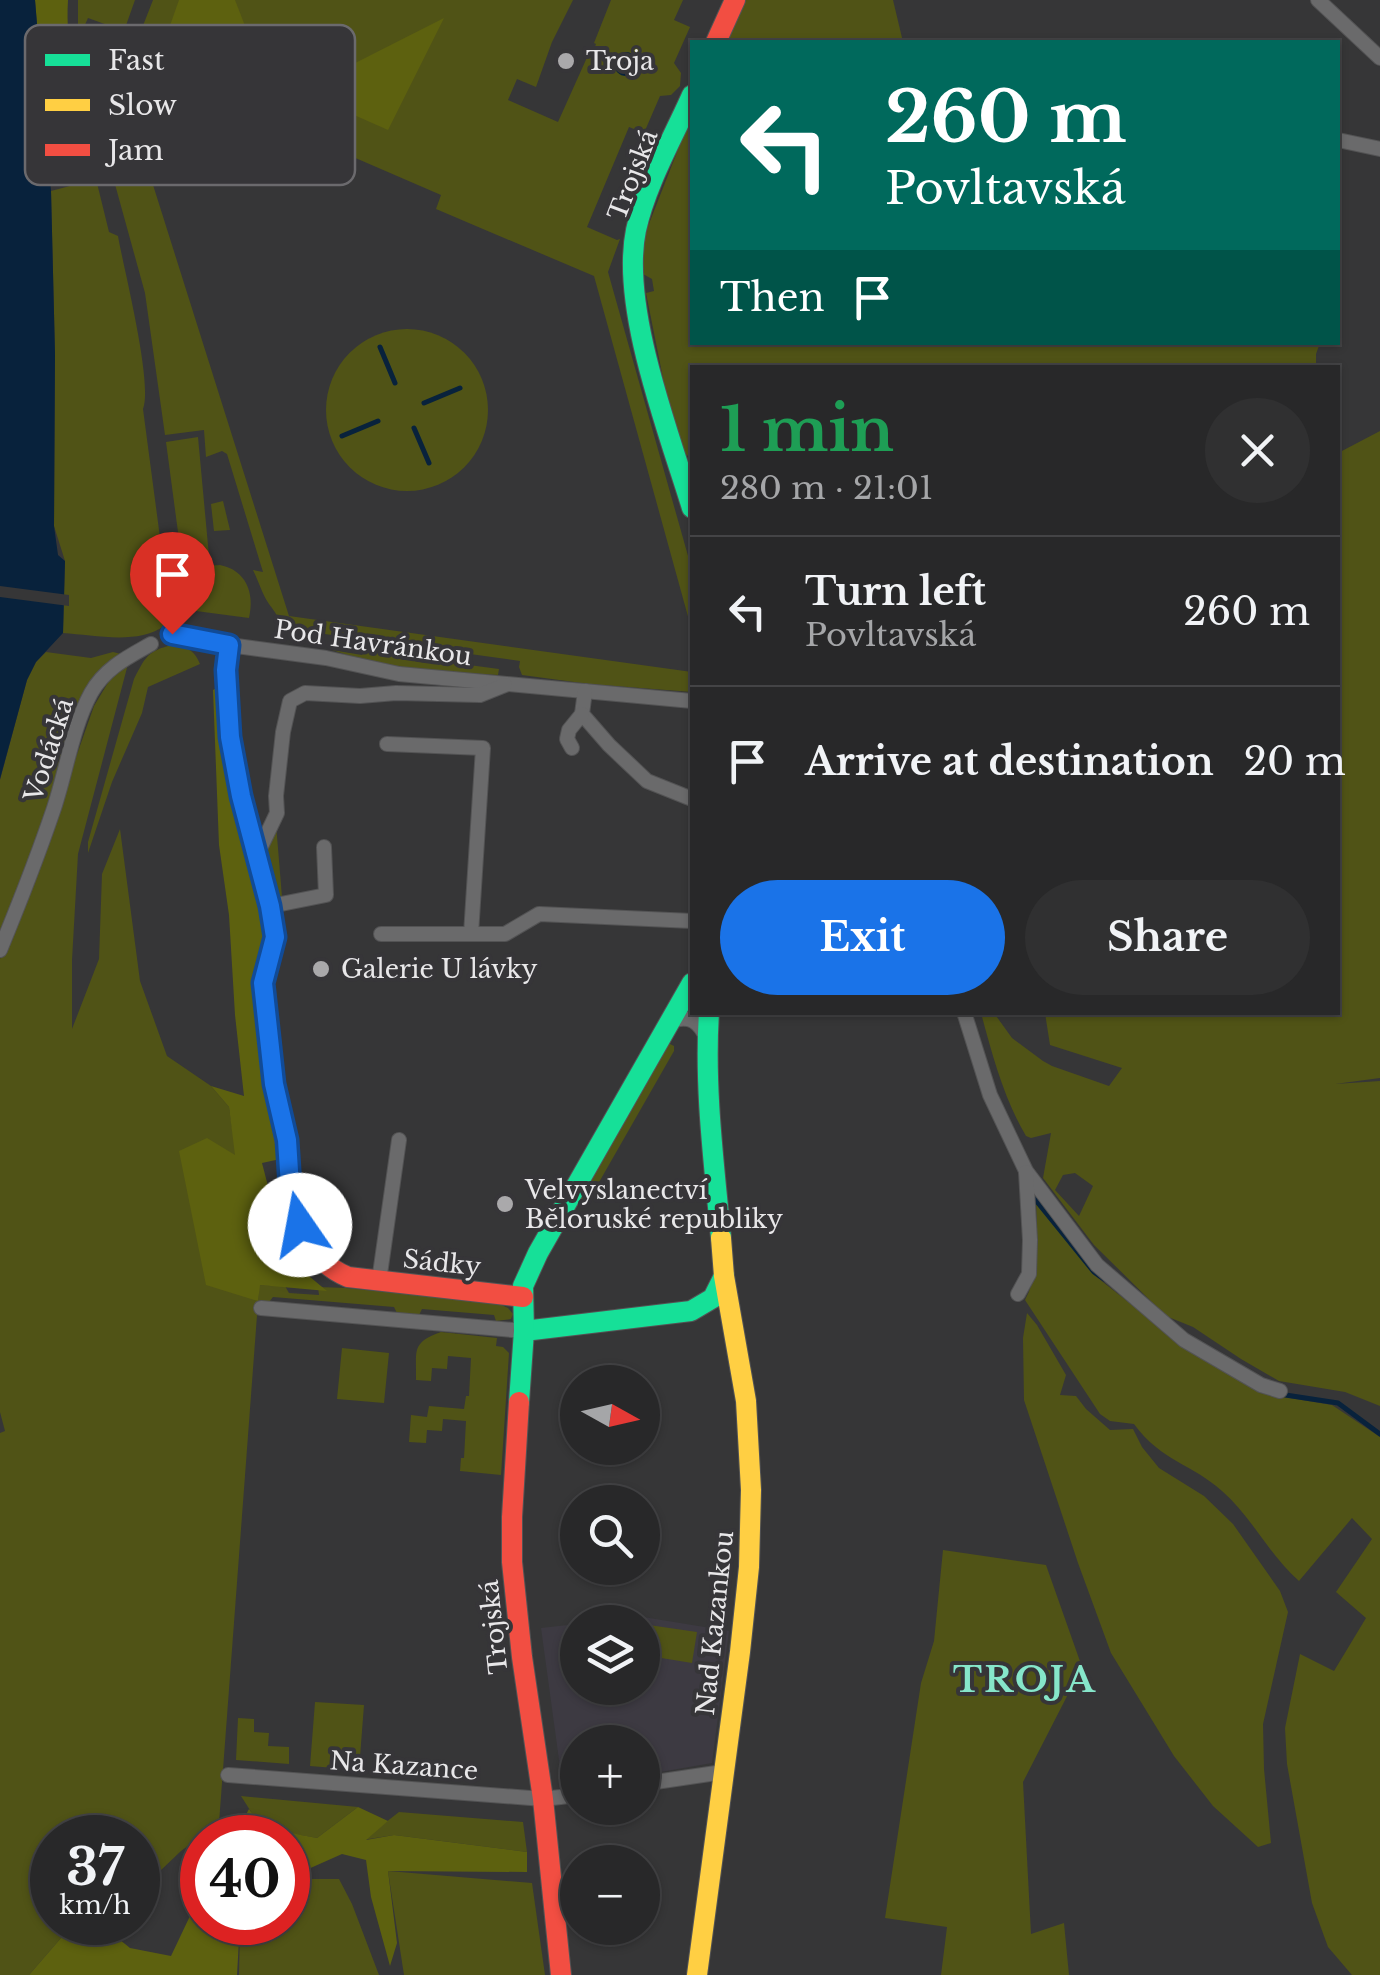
<!DOCTYPE html>
<html lang="en">
<head>
<meta charset="utf-8">
<style>
	body { margin:0; font-family:"Libre Baskerville",serif; background:#303031; color:#f1f3f6; height:100vh; display:flex; flex-direction:column; font-size:38px; white-space:nowrap }
	* { box-sizing:border-box; margin:0 }
	p { font-size:32px; color:#a5a6a8 }
	.icon { flex:none; width:55px; height:55px; fill:none; stroke:currentColor; stroke-width:2; stroke-linecap:round; stroke-linejoin:round }
	.map { position:relative; flex:1; overflow:hidden }
	.details { position:absolute; left:690px; top:365px; width:650px; height:650px; display:flex; flex-direction:column; background:#282829; border-radius:0px; box-shadow:0 2px 8px #0004,0 0 0 2px #444446 }
	.details>* { flex:none }
	.guide { position:absolute; left:690px; top:40px; width:650px; height:305px; border-radius:0px; box-shadow:0 2px 8px #0004,0 0 0 2px #444446; background:#00695c; color:#fff; overflow:hidden }
	.needle { width:65px; rotate:98deg }
	.controls { position:absolute; left:560px; top:1365px; display:grid; gap:20px }
	.controls a { display:grid; place-items:center; width:100px; height:100px; border-radius:50%; background:#282829; box-shadow:0 2px 8px #0004,0 0 0 2px #444446; font-size:50px }
	.speed { position:absolute; left:30px; top:1815px; display:flex; gap:20px; font-size:50px; font-weight:700; text-align:center }
	.speed>* { display:grid; place-content:center; width:130px; height:130px; border-radius:50%; background:#282829; box-shadow:0 2px 8px #0004,0 0 0 2px #444446; line-height:1 }
	.speed small { font-size:25px; font-weight:400 }
	.speed .limit { border:15px solid #d22; background:#fff; color:#111 }
	.pin { position:absolute; display:grid; place-items:center; width:85px; height:85px; color:#fff; margin:-102px -42px; border-radius:50% 50% 50% 0; rotate:-45deg; box-shadow:0 0 10px #0007 }
	.pin .icon { rotate:45deg }
	.me { position:absolute; width:110px; margin:-55px; rotate:348deg; stroke-linejoin:round; filter:drop-shadow(0 0 8px #0008) }
	.turn { display:flex; align-items:center; gap:35px; height:210px; padding:0 30px; font-size:45px }
	.turn .icon { width:130px; height:130px; stroke-width:2.5 }
	.turn b { display:block; font-size:70px; line-height:85px }
	.then { display:flex; align-items:center; height:95px; padding:0 30px; background:#0003; gap:20px; font-size:38px }
	.round { display:grid; place-items:center; flex:none; width:105px; height:105px; border-radius:52px; background:#303031 }
	.summary { display:flex; align-items:center; justify-content:space-between; height:170px; padding:0 30px }
	h1 { font-size:60px; font-weight:700; line-height:75px; color:#1e9e55 }
	.action { display:flex; gap:20px; margin-top:auto; padding:20px 30px }
	.action a { flex:1; height:115px; border-radius:60px; background:#1a73e8; color:#fff; font-size:40px; font-weight:700; line-height:115px; text-align:center }
	.action a+a { background:#303031; color:#f1f3f6 }
	ul { padding:0; list-style:none }
	li { display:flex; align-items:center; gap:30px; height:150px; padding:0 30px; border-top:2px solid #444446 }
	li div { flex:1 }
	li b { display:block; font-size:38px }
	li em { font-style:normal }
	.map>svg:first-child { display:block }
	.built { fill:#3d3a42 }
	.green { fill:#505316; fill-rule:evenodd }
	.forest { fill:#5d610f }
	.water { fill:#08223c }
	.pier { fill:#363637 }
	.lines { fill:none; stroke-linecap:round; stroke-linejoin:round }
	.stream { stroke:#08223c; stroke-width:5 }
	.street-casing { stroke:#535354; stroke-width:16 }
	.fast-casing { stroke:#535354; stroke-width:22 }
	.slow-casing { stroke:#535354; stroke-width:22 }
	.jam-casing { stroke:#535354; stroke-width:22 }
	.street { stroke:#6a6a6b; stroke-width:14 }
	.fast { stroke:#16e098; stroke-width:20 }
	.slow { stroke:#ffcf43; stroke-width:20 }
	.jam { stroke:#f24e42; stroke-width:20 }
	.route-casing { stroke:#114b97; stroke-width:25 }
	.route { stroke:#1a73e8; stroke-width:18 }
	.poi-dot { fill:#aaa9ab; stroke:#363538; stroke-width:4 }
	.labels { text-anchor:middle; dominant-baseline:central; stroke-width:8; stroke-linejoin:round; paint-order:stroke }
	.poi-label { font-size:25px; fill:#e8e7e9; stroke:#363538; text-anchor:start }
	.street-label { font-size:25px; fill:#e8e7e9; stroke:#363538 }
	.district-label { font-size:35px; font-weight:bold; letter-spacing:2.5px; fill:#86e6ca; stroke:#363538 }
	.key { fill:#363538; stroke:#6b6a6d; stroke-width:2.5 }
	.key-label { font-size:28px; fill:#e8e7e9 }
</style>
</head>
<body>
<div class="map">
<svg width="1380" height="1975" viewBox="0 0 1380 1975">
	<rect width="100%" height="100%" fill="#363637"/>
	<!-- built -->
	<path class="built" d="M637,1616l92,15 -17,132 -69,12 -1,-33h-64l-1,44 -14,3 -22,-161 36,-4 1,64h64v-66h-55z"/>
	<!-- green -->
	<g class="green">
		<path d="M78,0h57l-11,31 -36,-13 -10,22z"/>
		<path d="M153,0h420l-21,42 -16,45 -19,-8 -9,21 50,22 31,-69 3,1 4,-10 -2,-1 17,-43h72l-9,20 16,7 -16,36 7,10 -1,13 -9,9 -11,1 -16,37 -15,-6 -42,100 30,13 3,-1 -12,33 84,298v61l-98,-355 -158,-67 5,-14 -185,-80 -108,54 141,447 403,56v20l-103,-8 -67,-9 -3,-8 1,-6 -239,-33c-4,-14 -4,-13 -12,-24 -6,-8 -11,-24 -16,-34l10,2 -36,-118 -5,-3 -16,6 -2,-27 -39,5 -20,-142 -53,-192 9,3 -4,-36 -13,2 -2,-15 1,-6 45,15z"/>
		<path d="M744,0h149l10,42h-178z"/>
		<path d="M692,114v228l628,1 -4,11v14h-624v105l-4,-17 -5,-5 -18,-63 -19,-95 8,-2 -2,-12 -9,-5v-35z"/>
		<path d="M96,179l13,53 9,4c6,34 35,147 25,173l25,189 -4,28c-26,19 -70,9 -101,7l2,-72 -11,-35 1,-172 -4,-163z"/>
		<circle cx="407" cy="410" r="81"/>
		<path d="M1380,431v647l-45,6 45,-3v325l-35,-14 -66,-11 -38,-22 -48,-32 -27,-11 -72,-71 -51,-67 8,-45 -20,5 -5,-2c-22,-37 -34,-82 -45,-123h13l18,25 31,23 9,5 57,20 13,-18 -72,-23 -5,-32 293,-1v-562l2,2zM1075,1173l18,13 -14,30 -24,-26 8,-15z"/>
		<path d="M198,437l11,119c-12,0 -20,0 -29,-9l-14,-105z"/>
		<path d="M223,501l7,29 -16,1 -3,-27z"/>
		<path d="M220,565c26,5 35,28 29,53l-53,-7 -8,-14 -3,-17c10,-14 19,-14 35,-15z"/>
		<path d="M168,646c16,0 26,2 32,18l-52,23 -6,26 -30,69 -24,71v-11l46,-163c10,-19 12,-27 34,-33z"/>
		<path d="M332,650l30,5 2,-4 135,18 -1,6 -110,-7z"/>
		<path d="M46,652l45,6 22,-6 8,2 -20,19 -101,277v-170l27,-100 9,-18z"/>
		<path d="M128,664l-50,190 -6,106v69l27,-70 3,-85 18,-45 20,152 27,75 44,30 18,21 29,194 1,-16 26,1 4,7 30,2 -1,-8 28,1 151,15 11,5 5,6 -2,5 -15,2 -2,-6 -72,-6 -3,6 -22,-2 -3,-6 -121,-10 -4,5h-11l-39,521 -38,28 -43,41v-54h-86v84l22,1 -45,52h-29v-542l5,-2 -5,-19v-453l22,-48 72,-205 15,-25z"/>
		<path d="M276,824l6,73 -11,3c-8,-27 -13,-51 5,-76z"/>
		<path d="M666,1042l8,4v5l-88,154 -9,-5z"/>
		<path d="M1036,1202l58,73 90,71 76,47 72,12 48,32v538h-28l-24,-28 -16,-44 -25,-139 -2,-36 15,-74 34,17 32,-53 -30,-26 36,-53 -20,-21 -53,63c-30,-26 -47,-64 -77,-90 -31,-28 -60,-29 -88,-67l-24,-3 -10,-7 -75,-114c16,-30 12,-65 11,-98z"/>
		<path d="M1027,1313l10,12 29,50 -6,20 16,1 10,13 24,21 23,-1 9,18 17,21 45,28 29,28 47,67 8,21 -25,112 1,45 7,74 -13,4 -45,-41 -39,-50 -63,-103 -33,-90 -54,-163 -1,-62z"/>
		<path d="M441,1332l56,6 -1,8 7,1 6,6 -8,122 -41,-4 1,-13h3l2,-37 -23,-2 -1,12 -15,-1 -1,13 -17,-1 2,-27 16,2 2,-11 35,3 2,-13h3l2,-38 -23,-2 -1,13 -15,-1 -1,13 -15,-1c1,-29 -6,-37 25,-48z"/>
		<path d="M342,1348l47,5 -5,50 -47,-4z"/>
		<path d="M943,1550l103,15 36,102 -59,115 8,152 33,-11 5,52h-128l6,-48 -62,-9 36,-235 13,-42z"/>
		<path d="M642,1624l55,8 -5,31 -49,-8z"/>
		<path d="M315,1702l49,3 -5,65 -49,-4z"/>
		<path d="M238,1718l16,1v13l15,1 -1,13 21,1v17l-53,-4z"/>
		<path d="M241,1796l117,11 -41,31 -28,-5 -34,-15z"/>
		<path d="M399,1812l124,10 4,30 -133,-17 -31,5z"/>
		<path d="M388,1871l144,12 13,92h-141z"/>
		<path d="M288,1879h51l13,25 27,71h-140l1,-52 48,-1z"/>
	</g>
	<!-- forest -->
	<g class="forest">
		<path d="M35,0h33c-3,46 9,94 20,138l-1,4 -40,6z"/>
		<path d="M179,0h56l29,75 -97,-41z"/>
		<path d="M444,18l-56,112 -88,-39z"/>
		<path d="M222,685l43,226 20,247 -23,5 12,46 24,58 29,24 -67,-6 -2,16 -52,-16 -27,-134 28,-13 28,17 -6,-48 -18,-21 33,10 -9,-81 -6,-100 -10,-70 -6,-155z"/>
		<path d="M358,1807l30,14 -22,19 28,-5 133,17v20l-139,-1 9,72 -7,23 -19,-69 -5,-37 -24,-6 -54,24v-40l-66,-1 21,-17 6,-11c13,20 46,25 68,29z"/>
		<path d="M199,1897l3,2v23l38,1 -3,52h-208l45,-52h25l31,25 41,8z"/>
	</g>
	<!-- water -->
	<g class="water">
		<path d="M0,0h35l16,191 4,163 -1,172 4,29 7,6 -2,72 -27,29 -9,18 -27,99z"/>
		<circle cx="626" cy="64" r="12"/>
	</g>
	<!-- pier -->
	<path class="pier" d="M0,586l69,9v11l-69,-9z"/>
	<g class="lines">
		<!-- stream -->
		<g class="stream">
			<path d="M380,347l15,36"/>
			<path d="M424,403l36,-15"/>
			<path d="M414,428l15,35"/>
			<path d="M342,436l36,-15"/>
			<path d="M1034,1198l60,74 10,7"/>
			<path d="M1279,1394l59,9 42,31"/>
		</g>
		<!-- street casing -->
		<g class="street-casing">
			<g id="street">
				<path d="M1318,0l62,58"/>
				<path d="M1338,140l42,9"/>
				<path d="M172,634l57,11 97,13 73,16 293,27"/>
				<path d="M585,691l-3,23 27,31 38,36 45,18"/>
				<path d="M387,744l96,4 -12,186"/>
				<path d="M572,748l-5,-9 2,-9 13,-16"/>
				<path d="M257,855l20,-42 -1,-17 7,-64 7,-31 15,-8 55,3 36,-3 84,2 25,-10"/>
				<path d="M271,906l55,-11 -2,-48"/>
				<path d="M381,934h124l34,-20 153,7"/>
				<path d="M0,950c19,-46 37,-92 53,-139 13,-38 19,-83 38,-118 14,-25 37,-36 60,-49"/>
				<path d="M964,1012l26,83 36,76 71,94 87,75 77,45 19,6"/>
				<path d="M671,1021c19,-6 28,0 36,18"/>
				<path d="M379,1281l20,-141"/>
				<path d="M1018,1294l11,-20 1,-34 -4,-68"/>
				<path d="M261,1308l263,23"/>
				<path d="M228,1775l315,24 35,-4"/>
				<path d="M642,1784l81,-12"/>
			</g>
		</g>
		<!-- fast casing -->
		<g class="fast-casing">
			<g id="fast">
				<path d="M692,95c-19,43 -46,89 -56,135 -16,77 33,203 56,278"/>
				<path d="M709,1012c-5,75 5,151 12,226"/>
				<path d="M524,1331l167,-20 22,-13 11,-22"/>
				<path d="M519,1402l5,-71 -1,-45 15,-33 154,-270"/>
			</g>
		</g>
		<!-- slow casing -->
		<g class="slow-casing">
			<g id="slow">
				<path d="M229,645l-4,25 5,67 11,59 30,110 4,31 -12,46 11,101 14,69"/>
				<path d="M697,1975l43,-323 9,-85 2,-77 -5,-89 -22,-125 -3,-38"/>
			</g>
		</g>
		<!-- jam casing -->
		<g class="jam-casing">
			<g id="jam">
				<path d="M716,42l19,-42"/>
				<path d="M288,1153c3,49 10,103 60,124l175,20"/>
				<path d="M519,1402l-7,115v45l10,95 21,142 18,176"/>
			</g>
		</g>
		<!-- street -->
		<use href="#street" class="street"/>
		<!-- fast -->
		<use href="#fast" class="fast"/>
		<!-- slow -->
		<use href="#slow" class="slow"/>
		<!-- jam -->
		<use href="#jam" class="jam"/>
	</g>
	<g class="lines">
		<!-- route casing -->
		<g class="route-casing">
			<path id="route" d="M172,634l57,11 -3,25 4,67 11,59 29,110 5,31 -12,46 11,101 13,56 3,46 10,39"/>
		</g>
		<!-- route -->
		<use href="#route" class="route"/>
	</g>
	<!-- markers -->
	<g class="poi-dot">
		<circle cx="566" cy="61" r="10"/>
		<circle cx="321" cy="969" r="10"/>
		<circle cx="505" cy="1204" r="10"/>
	</g>
	<g class="labels">
		<!-- poi labels -->
		<g class="poi-label">
			<text x="586" y="61">Troja</text>
			<text x="341" y="969">Galerie U lávky</text>
			<text x="525" y="1190">Velvyslanectví<tspan x="525" dy="29">Běloruské republiky</tspan></text>
		</g>
		<!-- street labels -->
		<g class="street-label">
			<text transform="translate(633 175) rotate(-69)">Trojská</text>
			<text transform="translate(373 643) rotate(8)">Pod Havránkou</text>
			<text transform="translate(49 750) rotate(-72)">Vodácká</text>
			<text transform="translate(442 1263) rotate(6)">Sádky</text>
			<text transform="translate(715 1623) rotate(-84)">Nad Kazankou</text>
			<text transform="translate(494 1627) rotate(-96)">Trojská</text>
			<text transform="translate(404 1766) rotate(4)">Na Kazance</text>
		</g>
		<!-- district labels -->
		<g class="district-label">
			<text x="1025" y="1679">TROJA</text>
		</g>
	</g>
	<!-- legend -->
	<rect x="25" y="25" width="330" height="160" rx="15" class="key"/>
	<rect x="45" y="54" width="45" height="12" fill="#16e098"/>
	<rect x="45" y="99" width="45" height="12" fill="#ffcf43"/>
	<rect x="45" y="144" width="45" height="12" fill="#f24e42"/>
	<g class="key-label">
		<text x="108" y="70">Fast</text>
		<text x="108" y="115">Slow</text>
		<text x="108" y="160">Jam</text>
	</g>
</svg>
<div class="controls">
<a><svg class="needle" viewBox="-14 -14 28 28"><path d="M0-13l5 13h-10z" fill="#e53935"/><path d="M0 13l5-13h-10z" fill="#a5a6a8"/></svg></a>
<a><svg class="icon" aria-label="search" viewBox="0 0 24 24"><circle cx="10" cy="10" r="6"/><path d="M15 15l6 6"/></svg></a>
<a><svg class="icon" aria-label="layers" viewBox="0 0 24 24"><path d="M12 4l9 5-9 5-9-5zM3 14l9 5 9-5"/></svg></a>
<a>+</a>
<a>−</a>
</div>
<div class="speed"><div>37<small>km/h</small></div><div class="limit">40</div></div>
<div class="pin" style="left:172px;top:634px;background:#d93025"><svg class="icon" aria-label="arrive" viewBox="0 0 24 24"><path d="M6 21V4h12l-3 4 3 4H6"/></svg></div>
<svg class="me" style="left:300px;top:1225px" viewBox="-20 -20 40 40"><circle r="19" fill="#fff"/><path d="M0-13L10 11 0 6-10 11z" fill="#1a73e8"/></svg>
<div class="guide">
<div class="turn"><svg class="icon" aria-label="left" viewBox="0 0 24 24"><path d="M17 20v-9H6M10 6l-5 5 5 5"/></svg><div><b>260 m</b>Povltavská</div></div>
<div class="then">Then<svg class="icon" aria-label="arrive" viewBox="0 0 24 24"><path d="M6 21V4h12l-3 4 3 4H6"/></svg></div>
</div>
<section class="details">
<div class="summary"><div><h1>1 min</h1><p>280 m · 21:01</p></div><a class="round"><svg class="icon" aria-label="close" viewBox="0 0 24 24"><path d="M6 6l12 12M18 6L6 18"/></svg></a></div>
<ul>
<li><svg class="icon" aria-label="left" viewBox="0 0 24 24"><path d="M17 20v-9H6M10 6l-5 5 5 5"/></svg><div><b>Turn left</b><p>Povltavská</p></div><em>260 m</em></li>
<li><svg class="icon" aria-label="arrive" viewBox="0 0 24 24"><path d="M6 21V4h12l-3 4 3 4H6"/></svg><div><b>Arrive at destination</b></div><em>20 m</em></li>
</ul>
<div class="action"><a>Exit</a><a>Share</a></div>
</section>
</div>
</body>
</html>
